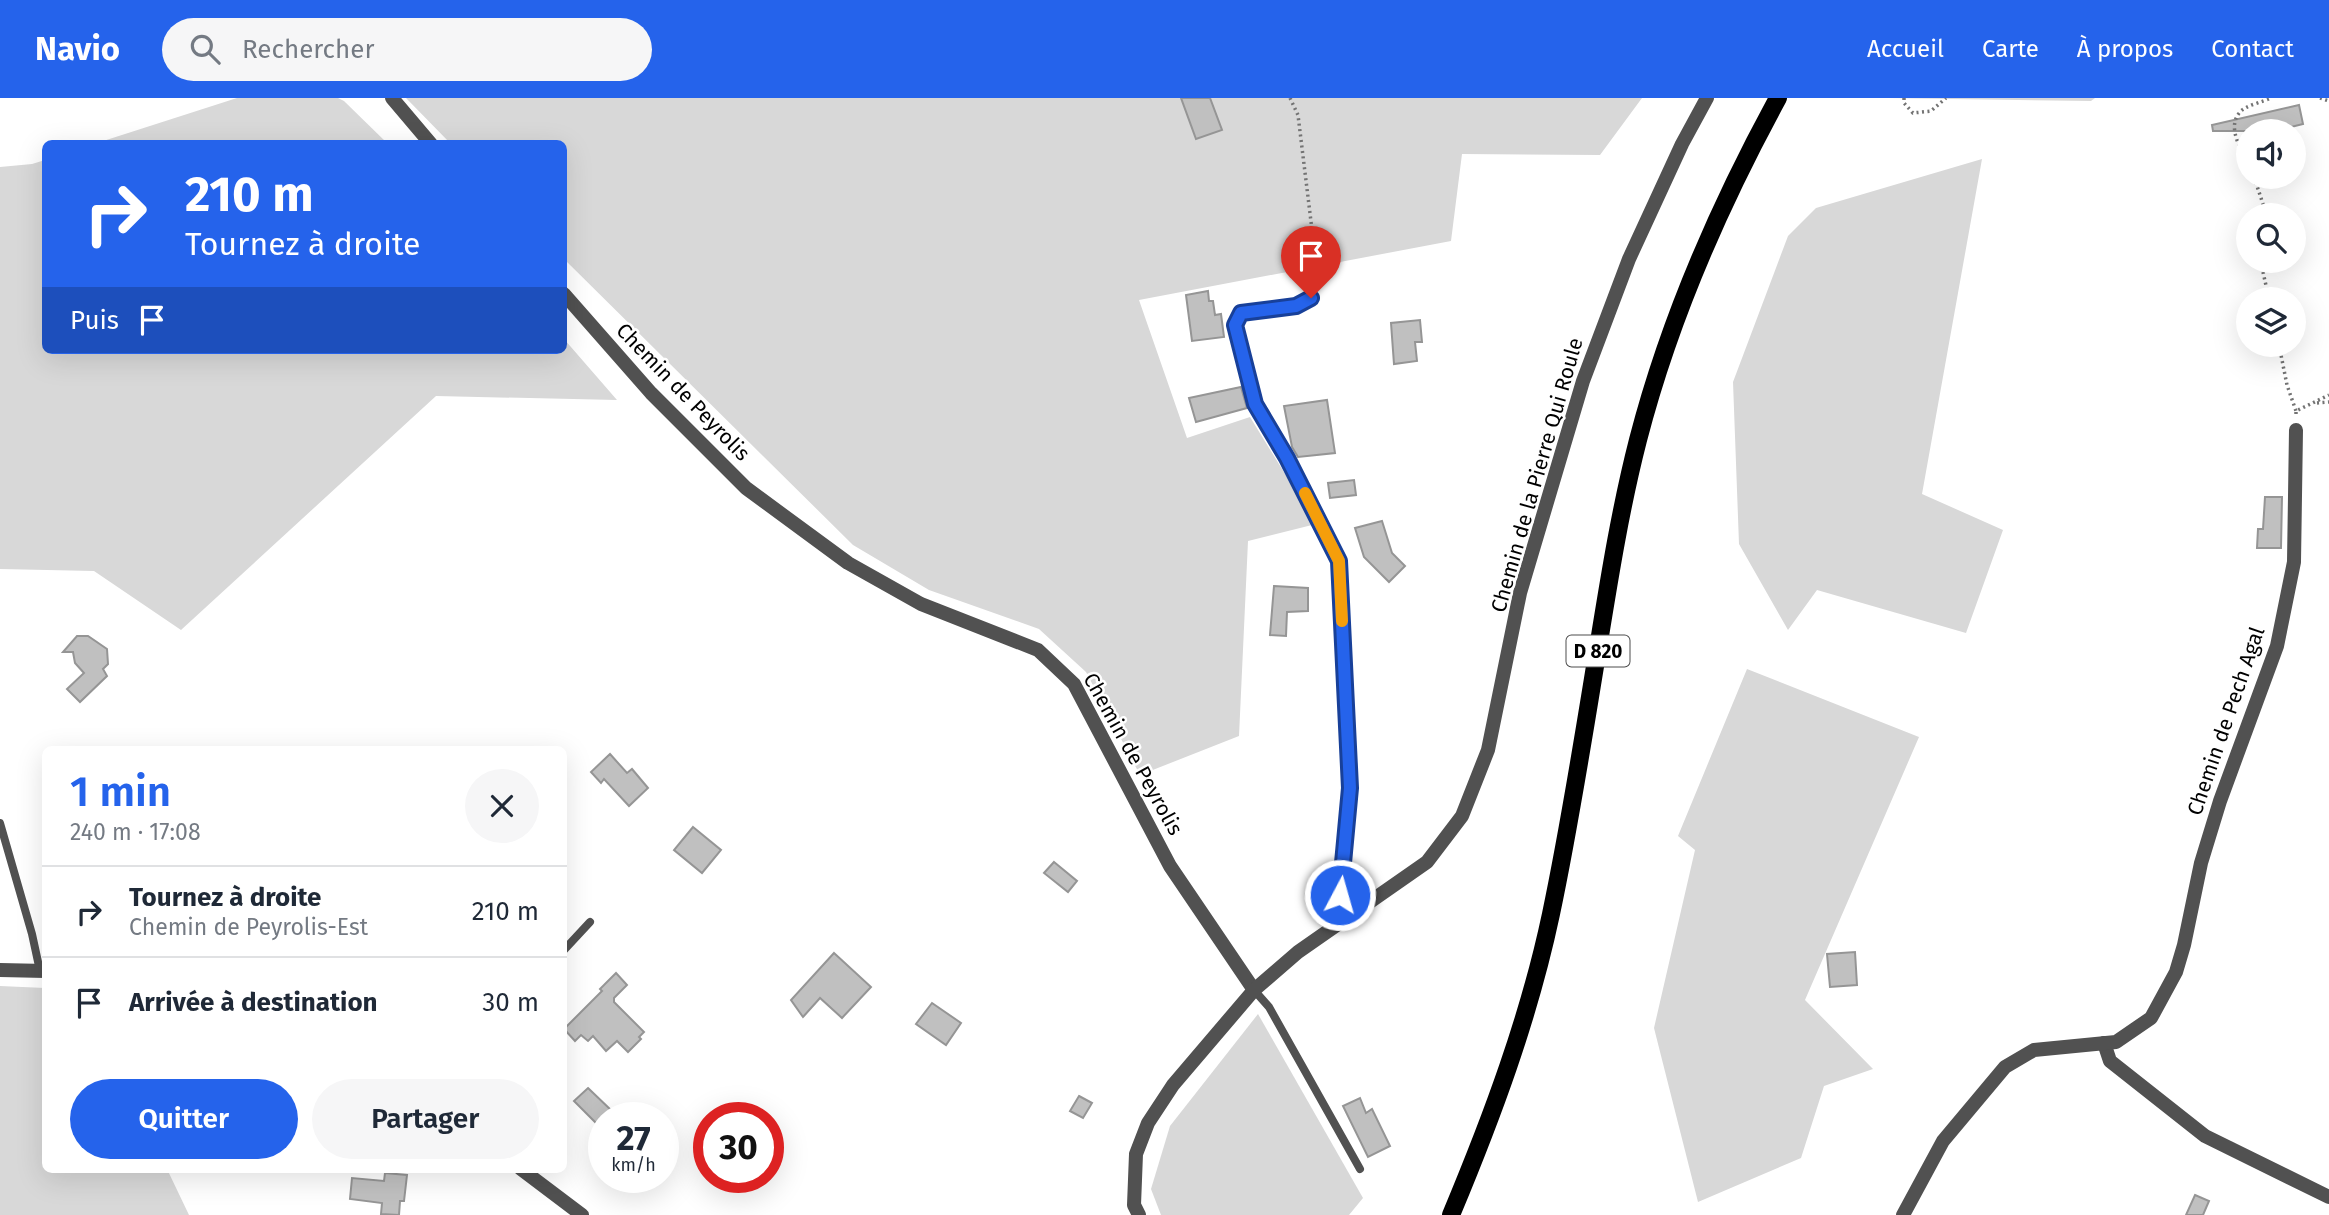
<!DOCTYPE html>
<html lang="fr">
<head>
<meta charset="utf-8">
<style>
	body { margin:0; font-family:"Fira Sans",sans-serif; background:#f6f6f7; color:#1f2937; height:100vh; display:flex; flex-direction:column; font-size:26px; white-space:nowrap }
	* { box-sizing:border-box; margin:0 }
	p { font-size:23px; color:#747a83 }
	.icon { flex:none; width:38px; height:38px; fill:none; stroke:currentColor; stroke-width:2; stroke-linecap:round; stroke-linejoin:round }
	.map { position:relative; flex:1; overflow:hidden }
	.side { position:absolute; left:42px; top:648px; width:525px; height:427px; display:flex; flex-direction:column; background:#fff; border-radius:10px; box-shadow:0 7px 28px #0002 }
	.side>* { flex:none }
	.hud { position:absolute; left:42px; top:42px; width:525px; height:214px; border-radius:10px; box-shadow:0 7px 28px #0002; background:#2563eb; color:#fff; overflow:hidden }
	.controls { position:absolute; left:2236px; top:21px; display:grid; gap:14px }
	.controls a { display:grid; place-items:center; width:70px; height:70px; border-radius:50%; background:#fff; box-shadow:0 7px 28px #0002; font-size:35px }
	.speed { position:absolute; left:588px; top:1004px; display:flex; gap:14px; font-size:35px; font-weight:700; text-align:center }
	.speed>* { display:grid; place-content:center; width:91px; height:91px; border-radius:50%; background:#fff; box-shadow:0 7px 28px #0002; line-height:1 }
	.speed small { font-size:18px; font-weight:400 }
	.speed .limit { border:10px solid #d22; background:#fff; color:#111 }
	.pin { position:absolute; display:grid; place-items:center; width:60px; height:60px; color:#fff; margin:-72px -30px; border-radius:50% 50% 50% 0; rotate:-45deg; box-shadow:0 0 7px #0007 }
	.pin .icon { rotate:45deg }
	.me { position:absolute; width:77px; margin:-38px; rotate:6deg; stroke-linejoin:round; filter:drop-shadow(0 0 5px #0008) }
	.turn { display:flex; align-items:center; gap:24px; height:147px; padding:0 28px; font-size:32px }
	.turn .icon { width:91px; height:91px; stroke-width:2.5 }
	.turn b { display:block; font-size:49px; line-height:60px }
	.then { display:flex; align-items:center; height:66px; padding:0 28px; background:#0003; gap:14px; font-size:26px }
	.round { display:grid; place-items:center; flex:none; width:74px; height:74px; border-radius:37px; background:#f6f6f7 }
	.summary { display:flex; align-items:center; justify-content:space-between; height:119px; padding:0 28px }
	h1 { font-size:42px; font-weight:600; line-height:52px; color:#2563eb }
	.button { display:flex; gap:14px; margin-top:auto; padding:14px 28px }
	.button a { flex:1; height:80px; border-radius:42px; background:#2563eb; color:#fff; font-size:28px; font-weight:600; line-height:80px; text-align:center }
	.button a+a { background:#f6f6f7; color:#1f2937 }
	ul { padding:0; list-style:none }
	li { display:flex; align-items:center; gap:21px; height:91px; padding:0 28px; border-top:2px solid #e0e1e3 }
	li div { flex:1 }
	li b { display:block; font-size:26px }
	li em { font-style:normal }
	header { display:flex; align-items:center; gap:42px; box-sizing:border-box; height:98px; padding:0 35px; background:#2563eb; color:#fff }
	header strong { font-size:33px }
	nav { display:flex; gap:38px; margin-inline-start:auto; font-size:24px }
	.search { width:490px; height:63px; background:#f6f6f7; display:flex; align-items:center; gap:18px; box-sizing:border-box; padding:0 24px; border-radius:38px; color:#747a83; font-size:26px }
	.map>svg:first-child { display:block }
	.green { fill:#d8d8d8 }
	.building { fill:#c0c0c0; stroke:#959595; stroke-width:2 }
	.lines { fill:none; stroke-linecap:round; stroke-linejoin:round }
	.path { stroke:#737373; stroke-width:3.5; stroke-dasharray:2 3.5; stroke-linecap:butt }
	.service { stroke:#515151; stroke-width:8 }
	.minor { stroke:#515151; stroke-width:14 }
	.primary { stroke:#000; stroke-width:18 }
	.route-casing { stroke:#184099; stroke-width:18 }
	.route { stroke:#2563eb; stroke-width:12 }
	.slow { stroke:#f59e0b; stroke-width:12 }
	.labels { text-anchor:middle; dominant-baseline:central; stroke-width:5; stroke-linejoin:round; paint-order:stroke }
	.shield { fill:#fff; stroke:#4c4c4c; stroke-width:2 }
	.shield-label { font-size:19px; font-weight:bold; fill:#000 }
	.street-label { font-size:21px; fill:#000; stroke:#fff }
</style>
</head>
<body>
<header>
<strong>Navio</strong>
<div class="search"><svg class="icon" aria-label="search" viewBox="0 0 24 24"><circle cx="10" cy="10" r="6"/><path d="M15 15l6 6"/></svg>Rechercher</div>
<nav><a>Accueil</a><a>Carte</a><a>À propos</a><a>Contact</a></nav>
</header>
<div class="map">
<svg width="2329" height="1117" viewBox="0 0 2329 1117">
	<rect width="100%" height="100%" fill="#fff"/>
	<!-- green -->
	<g class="green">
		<path d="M237,0h101l6,3 43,42h-290z"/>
		<path d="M406,0h1236l-42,57 -138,-1 -11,87 -312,59 48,138 63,-21 66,107 -68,17 -9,195 -99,39 -54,-103 -47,-43 -110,-39 -76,-45 -289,-286v-115l-114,-1z"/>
		<path d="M1888,0h207l-4,3z"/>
		<path d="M1982,61l-60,335 81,36 -37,103 -149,-43 -29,40 -49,-86 -6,-162 55,-146 28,-28z"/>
		<path d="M45,62l1,190h518v-11l53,61 -181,-4 -255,234 -87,-59 -94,-2v-402l32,-3z"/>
		<path d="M1747,571l172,68 -114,263 68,69 -49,17 -23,72 -103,44 -44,-174 41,-178 -17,-14z"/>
		<path d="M0,888l45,2 1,181h121l22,46h-189z"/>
		<path d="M1258,916l105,184 -14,17h-188l-10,-26 19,-63z"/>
	</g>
	<!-- building -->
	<g class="building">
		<path d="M1181,0h29l12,32 -26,9z"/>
		<path d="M2299,7l4,19 -28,7h-62l-1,-6z"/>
		<path d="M1208,193l1,10h4l2,14 6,-1 3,23 -32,4 -6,-46z"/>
		<path d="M1420,222l2,22h-7l2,19 -23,3 -3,-41z"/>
		<path d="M1241,289l6,21 -51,14 -7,-24z"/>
		<path d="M1327,302l8,53 -37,4 -6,-10 -8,-41z"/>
		<path d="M1354,382l2,15 -26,3 -2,-15z"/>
		<path d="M2265,399h17l-1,51h-24l1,-19h5z"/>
		<path d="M1382,423l10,32 13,13 -16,16 -25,-25 -9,-29z"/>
		<path d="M1274,488l34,2v23l-21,1 -1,24 -16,-1z"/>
		<path d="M77,538h11l19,13 1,15 -5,5 4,7 -27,26 -13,-13 17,-16 -9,-10 -2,-11h-10z"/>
		<path d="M610,656l17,19 5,-4 16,19 -19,18 -25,-27 -3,4 -10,-11z"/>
		<path d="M693,729l28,23 -19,23 -28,-23z"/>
		<path d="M1054,764l23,19 -9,11 -24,-19z"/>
		<path d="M1855,854l2,33 -27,2 -3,-33z"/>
		<path d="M834,855l37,34 -29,31 -22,-20 -17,19 -12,-17z"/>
		<path d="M616,875l11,12 -13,13v4l30,30 -5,5 2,2 -13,13 -11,-11 -11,10 -13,-15 -5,5 -7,-6 -6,6 -11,-12 38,-38 -2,-2z"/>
		<path d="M932,905l29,20 -15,22 -30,-21z"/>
		<path d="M588,990l24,23 -14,14 -24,-24z"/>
		<path d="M1079,998l13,7 -9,15 -13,-7z"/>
		<path d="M1360,1000l6,15 6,-4 18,37 -22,11 -25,-51z"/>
		<path d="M385,1075l22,2 -3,26h-4l-1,14 -18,-1 1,-11 -32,-4 2,-21 32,3z"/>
		<path d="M2195,1097l14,6 -6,14h-17z"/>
	</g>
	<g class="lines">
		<!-- path -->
		<g class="path">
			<path d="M1290,0l8,17 20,164 -2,6"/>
			<path d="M1904,0v5l9,10 18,-2 15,-13"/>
			<path d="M2320,0l9,3"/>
			<path d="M2249,68c-7,-16 -23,-38 -9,-54 6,-7 23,-10 31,-14"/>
			<path d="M2254,79l10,30v8"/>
			<path d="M2263,163v11l6,27"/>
			<path d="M2279,247l8,40 9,26"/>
			<path d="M2317,305l12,-1"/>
			<path d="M2296,316v-3l33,-16"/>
		</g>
		<!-- service -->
		<g class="service">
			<path d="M0,725l32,111 8,37"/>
			<path d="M564,852l26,-28"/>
			<path d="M1254,892l15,17 91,162"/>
		</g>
		<!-- minor -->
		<g class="minor">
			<path d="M392,0l39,46"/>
			<path d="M564,196l87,99 95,95 102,75 73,41 117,46 36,34 96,182 84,124"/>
			<path d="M1311,200l-15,8 -55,7 -6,12 20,79 32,54 52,103 11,227 -10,107 15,17"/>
			<path d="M0,872l46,1"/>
			<path d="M2104,945l6,18 95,75 124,61"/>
			<path d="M521,1071l61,46"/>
			<path d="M1139,1117l-5,-10 2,-51 12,-31 25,-38 81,-95 44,-38 129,-90 35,-46 26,-66 32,-157 63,-212 46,-122 53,-115 25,-46"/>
			<path d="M1903,1117l40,-74 62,-74 29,-17 82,-8 35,-24 25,-46 8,-27 17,-82 19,-62 57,-155 17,-84 2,-132"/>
		</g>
		<!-- primary -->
		<path class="primary" d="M1451,1117c41,-98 78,-197 100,-301 19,-90 33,-181 48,-272 11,-68 22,-136 39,-202 31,-120 81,-234 140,-342"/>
	</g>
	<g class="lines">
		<!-- route casing -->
		<g class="route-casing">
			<path id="route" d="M1311,200l-15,8 -55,7 -6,12 20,79 32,54 52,103 11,227 -10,107"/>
		</g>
		<!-- route -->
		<use href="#route" class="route"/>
		<!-- slow -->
		<path class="slow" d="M1305,395l34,68 3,60"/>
	</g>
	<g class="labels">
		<!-- shield labels -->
		<rect class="shield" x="1566.5" y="537.5" width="63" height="31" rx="5"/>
		<g class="shield-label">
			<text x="1598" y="553">D 820</text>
		</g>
		<!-- street labels -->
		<g class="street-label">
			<text transform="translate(683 294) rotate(46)">Chemin de Peyrolis</text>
			<text transform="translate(1537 377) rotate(-74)">Chemin de la Pierre Qui Roule</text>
			<text transform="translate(2226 623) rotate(-71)">Chemin de Pech Agal</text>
			<text transform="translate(1133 656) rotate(61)">Chemin de Peyrolis</text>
		</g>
	</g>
</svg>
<div class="controls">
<a><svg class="icon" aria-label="sound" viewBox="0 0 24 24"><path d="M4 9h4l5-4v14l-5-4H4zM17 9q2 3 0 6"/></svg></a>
<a><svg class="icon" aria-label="search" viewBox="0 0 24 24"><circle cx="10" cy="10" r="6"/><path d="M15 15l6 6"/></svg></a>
<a><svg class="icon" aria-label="layers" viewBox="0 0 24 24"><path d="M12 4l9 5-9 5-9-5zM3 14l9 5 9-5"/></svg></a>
</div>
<div class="speed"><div>27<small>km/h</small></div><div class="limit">30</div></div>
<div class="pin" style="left:1311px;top:200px;background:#d93025"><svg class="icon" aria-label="arrive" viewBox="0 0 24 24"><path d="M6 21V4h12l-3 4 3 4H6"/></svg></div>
<svg class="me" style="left:1340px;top:797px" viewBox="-20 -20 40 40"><circle r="17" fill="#2563eb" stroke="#fff" stroke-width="3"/><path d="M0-11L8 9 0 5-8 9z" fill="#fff"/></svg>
<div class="hud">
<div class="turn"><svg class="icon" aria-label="right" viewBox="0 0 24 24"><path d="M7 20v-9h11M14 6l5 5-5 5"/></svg><div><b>210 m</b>Tournez à droite</div></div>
<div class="then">Puis<svg class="icon" aria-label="arrive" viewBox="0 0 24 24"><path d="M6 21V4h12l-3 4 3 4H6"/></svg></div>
</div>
<section class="side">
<div class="summary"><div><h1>1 min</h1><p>240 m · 17:08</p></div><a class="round"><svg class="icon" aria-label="close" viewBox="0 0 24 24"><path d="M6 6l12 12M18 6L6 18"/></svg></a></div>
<ul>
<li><svg class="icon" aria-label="right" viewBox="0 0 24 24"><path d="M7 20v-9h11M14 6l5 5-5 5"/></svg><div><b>Tournez à droite</b><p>Chemin de Peyrolis-Est</p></div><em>210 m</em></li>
<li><svg class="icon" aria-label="arrive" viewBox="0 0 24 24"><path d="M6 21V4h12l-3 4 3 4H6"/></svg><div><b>Arrivée à destination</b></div><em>30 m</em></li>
</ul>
<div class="button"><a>Quitter</a><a>Partager</a></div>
</section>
</div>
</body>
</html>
